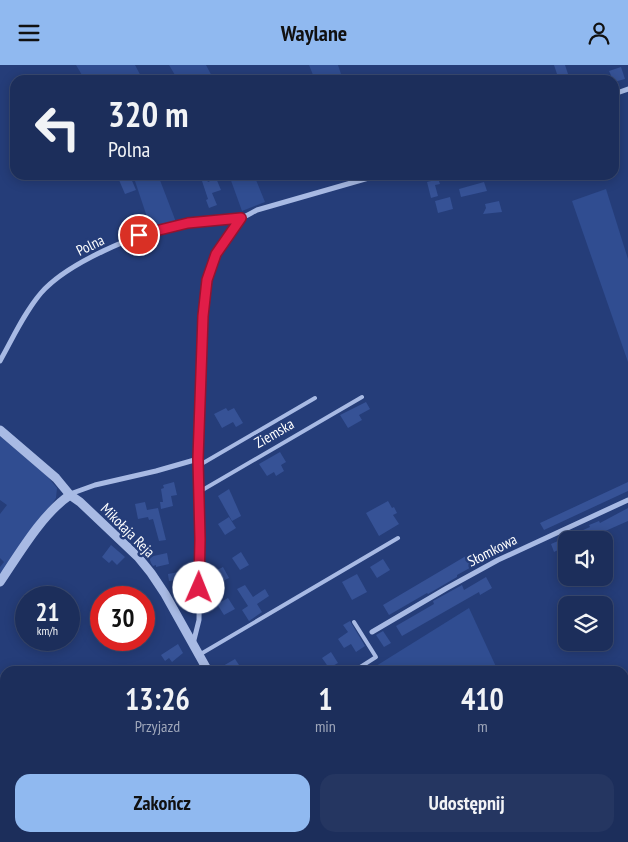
<!DOCTYPE html>
<html lang="pl">
<head>
<meta charset="utf-8">
<style>
	body { margin:0; font-family:"PT Sans Narrow",sans-serif; background:#253661; color:#f1f3f6; height:100vh; display:flex; flex-direction:column; font-size:19px; white-space:nowrap }
	* { box-sizing:border-box; margin:0 }
	p { font-size:16px; color:#a0a8bb }
	.icon { flex:none; width:28px; height:28px; fill:none; stroke:currentColor; stroke-width:2; stroke-linecap:round; stroke-linejoin:round }
	.map { position:relative; flex:1; overflow:hidden }
	.panel { position:absolute; left:0px; top:601px; width:629px; height:176px; display:flex; flex-direction:column; background:#1c2e5b; border-radius:15px 15px 0 0; box-shadow:0 2px 12px #0003,0 0 0 1px #3a4a71 }
	.panel>* { flex:none }
	.hud { position:absolute; left:10px; top:10px; width:609px; height:105px; border-radius:15px; box-shadow:0 2px 12px #0003,0 0 0 1px #3a4a71; background:#1c2e5b; color:#f1f3f6; overflow:hidden }
	.buttons { position:absolute; left:558px; top:466px; display:grid; gap:10px }
	.buttons a { display:grid; place-items:center; width:55px; height:55px; border-radius:10px; background:#1c2e5b; box-shadow:0 2px 12px #0003,0 0 0 1px #3a4a71; font-size:25px }
	.speed { position:absolute; left:15px; top:521px; display:flex; gap:10px; font-size:25px; font-weight:700; text-align:center }
	.speed>* { display:grid; place-content:center; width:65px; height:65px; border-radius:50%; background:#1c2e5b; box-shadow:0 2px 12px #0003,0 0 0 1px #3a4a71; line-height:1 }
	.speed small { font-size:12px; font-weight:400 }
	.speed .limit { border:8px solid #d22; background:#fff; color:#111 }
	.pin { position:absolute; display:grid; place-items:center; width:42px; height:42px; color:#fff; margin:-21px; border:2px solid #fff; border-radius:50%; box-shadow:0 1px 5px #0007 }
	.me { position:absolute; width:55px; margin:-28px; rotate:1deg; stroke-linejoin:round; filter:drop-shadow(0 0 4px #0008) }
	.turn { display:flex; align-items:center; gap:18px; height:105px; padding:0 15px; font-size:22px }
	.turn .icon { width:65px; height:65px; stroke-width:2.5 }
	.turn b { display:block; font-size:35px; line-height:42px }
	.eta { display:flex; justify-content:space-evenly; align-items:center; height:85px; text-align:center }
	.eta b { font-size:30px; font-weight:700; line-height:35px }
	.primary-button { display:flex; gap:10px; margin-top:auto; padding:10px 15px }
	.primary-button a { flex:1; height:58px; border-radius:15px; background:#90b9f0; color:#111; font-size:20px; font-weight:700; line-height:58px; text-align:center }
	.primary-button a+a { background:#253661; color:#f1f3f6 }
	header { display:flex; justify-content:space-between; align-items:center; height:65px; padding:0 15px; background:#90b9f0; color:#111; font-size:22px; font-weight:700 }
	.map>svg:first-child { display:block }
	.green { fill:#304d91 }
	.lines { fill:none; stroke-linecap:round; stroke-linejoin:round }
	.stream { stroke:#9db3e4; stroke-width:2.5 }
	.building { fill:#365296 }
	.service { stroke:#a8bae4; stroke-width:4 }
	.minor { stroke:#a8bae4; stroke-width:5 }
	.tertiary { stroke:#a8bae4; stroke-width:9 }
	.route-casing { stroke:#92132f; stroke-width:12 }
	.route { stroke:#e11d48; stroke-width:9 }
	.labels { text-anchor:middle; dominant-baseline:central; stroke-width:5; stroke-linejoin:round; paint-order:stroke }
	.street-label { font-size:15px; fill:#fff; stroke:#253d79 }
</style>
</head>
<body>
<header><svg class="icon" aria-label="menu" viewBox="0 0 24 24"><path d="M4 6h16M4 12h16M4 18h16"/></svg>Waylane<svg class="icon" aria-label="person" viewBox="0 0 24 24"><circle cx="12" cy="8" r="4"/><path d="M4 21q1-7 8-7t8 7"/></svg></header>
<div class="map">
<svg width="628" height="777" viewBox="0 0 628 777">
	<rect width="100%" height="100%" fill="#253d79"/>
	<!-- green -->
	<g class="green">
		<path d="M76,0h59l8,15h-58z"/>
		<path d="M169,0h37l8,15h-36z"/>
		<path d="M309,0h29l5,15h-28z"/>
		<path d="M133,110h25l18,47 -25,7z"/>
		<path d="M229,110h25l11,27 -23,9z"/>
		<path d="M606,124l22,70v103l-56,-161z"/>
		<path d="M0,371l47,40 10,12 -1,10 -56,82v-13l4,-5 -4,-4v-44l7,-9 -7,-5z"/>
		<path d="M469,543l29,63h-130z"/>
		<path d="M5,622v130l-5,2v-129z"/>
		<path d="M56,773l141,-1 7,5h-149z"/>
	</g>
	<g class="lines">
		<!-- stream -->
		<g class="stream">
			<path d="M0,700h5"/>
			<path d="M189,772l8,5"/>
		</g>
	</g>
	<!-- building -->
	<g class="building">
		<path d="M554,0h11l5,15h-11z"/>
		<path d="M621,2l4,12 -11,3 -5,-11z"/>
		<path d="M430,110h24v3l-15,3 1,3 -5,1 3,11 -7,2 -4,-16 4,-1z"/>
		<path d="M130,111l6,14 -11,4 -6,-14z"/>
		<path d="M216,113l5,12 -9,3 5,12 -8,3 -3,-8 2,-1 -6,-18 5,-1 1,2z"/>
		<path d="M484,117l3,9 -26,6 -2,-8z"/>
		<path d="M450,132l3,12 -15,4 -3,-12z"/>
		<path d="M499,136l3,11 -19,2 3,-6 -1,-4z"/>
		<path d="M366,337l4,7 -11,6 3,5 -14,8 -8,-13z"/>
		<path d="M226,343l2,3 6,-3 9,15 -7,4 -3,-5 -11,6 -8,-14z"/>
		<path d="M280,387l6,10 -5,3 3,6 -8,5 -2,-4 -7,4 -8,-12z"/>
		<path d="M174,417l3,13 -6,1 2,10 -12,3 -1,-7h3l-2,-13 3,-1 -1,-3z"/>
		<path d="M628,417v9l-84,39 -4,-7z"/>
		<path d="M229,424l12,27 -9,5 -14,-25z"/>
		<path d="M388,436l4,7 2,-1 3,6 -4,2 6,9 -20,12 -13,-23z"/>
		<path d="M145,437l2,8 11,-2 8,32 -7,1 -6,-22 -4,1 -1,-3 -10,2 -3,-15z"/>
		<path d="M628,443v13l-34,15 -1,-1 -12,5h-15v6l-12,6 -3,-8 39,-17 -1,-2 10,-4 1,2z"/>
		<path d="M229,452l7,11 -11,7 -7,-11z"/>
		<path d="M111,480l14,12 -8,8 -5,-5 -3,3 -7,-6z"/>
		<path d="M241,487l8,13 -9,5 -8,-12z"/>
		<path d="M167,488l2,11 -13,3v-2l-3,1 -2,-3 -2,-6z"/>
		<path d="M471,488l6,11 -20,11v2l-29,17 -1,-1 -38,22 -6,-10z"/>
		<path d="M383,494l7,11 -13,8 -7,-11z"/>
		<path d="M223,502l6,11 -10,5 -6,-11z"/>
		<path d="M179,507l1,5 9,-1 3,12 -12,3 -1,-7 -2,1 -1,-5 -7,1 -1,-7z"/>
		<path d="M357,509l10,18 -15,8 -10,-18z"/>
		<path d="M486,512l6,11 -12,7 -1,-3 -77,44 -6,-10 38,-22 -1,-3 29,-16 2,5z"/>
		<path d="M245,520l8,12 12,-8 4,7 -12,8 5,8 -13,9 -7,-11 6,-4 -11,-17z"/>
		<path d="M228,533l7,11 -11,6 -7,-11z"/>
		<path d="M350,556l15,25 -9,6 -5,-8 -7,4 -6,-9 10,-7 -5,-7z"/>
		<path d="M383,566l8,12 -7,4 -8,-12z"/>
		<path d="M178,579l5,9 -11,9 -3,-4 -4,3 -4,-6z"/>
		<path d="M331,587l7,11 -9,5 -7,-10z"/>
		<path d="M235,594l8,12h-17l-3,-5z"/>
	</g>
	<g class="lines">
		<!-- service -->
		<g class="service">
			<path d="M198,401l117,-68"/>
			<path d="M199,427l163,-95"/>
			<path d="M199,590l199,-117"/>
			<path d="M354,606l22,-14 -22,-35"/>
		</g>
		<!-- minor -->
		<g class="minor">
			<path d="M614,29l14,-5"/>
			<path d="M0,296c13,-23 24,-48 41,-68 26,-30 96,-60 135,-67 21,-4 43,-3 64,-8 6,-1 11,-5 17,-8l122,-35"/>
			<path d="M70,429l25,-9 61,-14 42,-12"/>
			<path d="M372,567l75,-44 51,-28 130,-60"/>
			<path d="M193,579l6,-24 1,-81 -2,-80 5,-143 4,-36 9,-26 25,-36"/>
		</g>
		<!-- tertiary -->
		<g class="tertiary">
			<path d="M0,365l56,48 14,17 10,7 58,55 13,16 14,21 43,77"/>
			<path d="M0,517c19,-28 42,-68 70,-87"/>
			<path d="M0,619l5,-2"/>
			<path d="M363,772l3,5"/>
		</g>
	</g>
	<g class="lines">
		<!-- route casing -->
		<g class="route-casing">
			<path id="route" d="M139,170l49,-12 53,-5 -25,36 -9,26 -4,36 -5,143 2,80 -1,49"/>
		</g>
		<!-- route -->
		<use href="#route" class="route"/>
	</g>
	<g class="labels">
		<!-- street labels -->
		<g class="street-label">
			<text transform="translate(90 180) rotate(-26)">Polna</text>
			<text transform="translate(274 368) rotate(-30)">Ziemska</text>
			<text transform="translate(128 465) rotate(45)">Mikołaja Reja</text>
			<text transform="translate(492 485) rotate(-27)">Słomkowa</text>
		</g>
	</g>
</svg>
<div class="buttons">
<a><svg class="icon" aria-label="sound" viewBox="0 0 24 24"><path d="M4 9h4l5-4v14l-5-4H4zM17 9q2 3 0 6"/></svg></a>
<a><svg class="icon" aria-label="layers" viewBox="0 0 24 24"><path d="M12 4l9 5-9 5-9-5zM3 14l9 5 9-5"/></svg></a>
</div>
<div class="speed"><div>21<small>km/h</small></div><div class="limit">30</div></div>
<div class="pin" style="left:139px;top:170px;background:#d93025"><svg class="icon" aria-label="arrive" viewBox="0 0 24 24"><path d="M6 21V4h12l-3 4 3 4H6"/></svg></div>
<svg class="me" style="left:199px;top:523px" viewBox="-20 -20 40 40"><circle r="19" fill="#fff"/><path d="M0-13L10 11 0 6-10 11z" fill="#e11d48"/></svg>
<div class="hud">
<div class="turn"><svg class="icon" aria-label="left" viewBox="0 0 24 24"><path d="M17 20v-9H6M10 6l-5 5 5 5"/></svg><div><b>320 m</b>Polna</div></div>
</div>
<section class="panel">
<div class="eta">
<div><b>13:26</b><p>Przyjazd</p></div>
<div><b>1</b><p>min</p></div>
<div><b>410</b><p>m</p></div>
</div>
<div class="primary-button"><a>Zakończ</a><a>Udostępnij</a></div>
</section>
</div>
</body>
</html>
